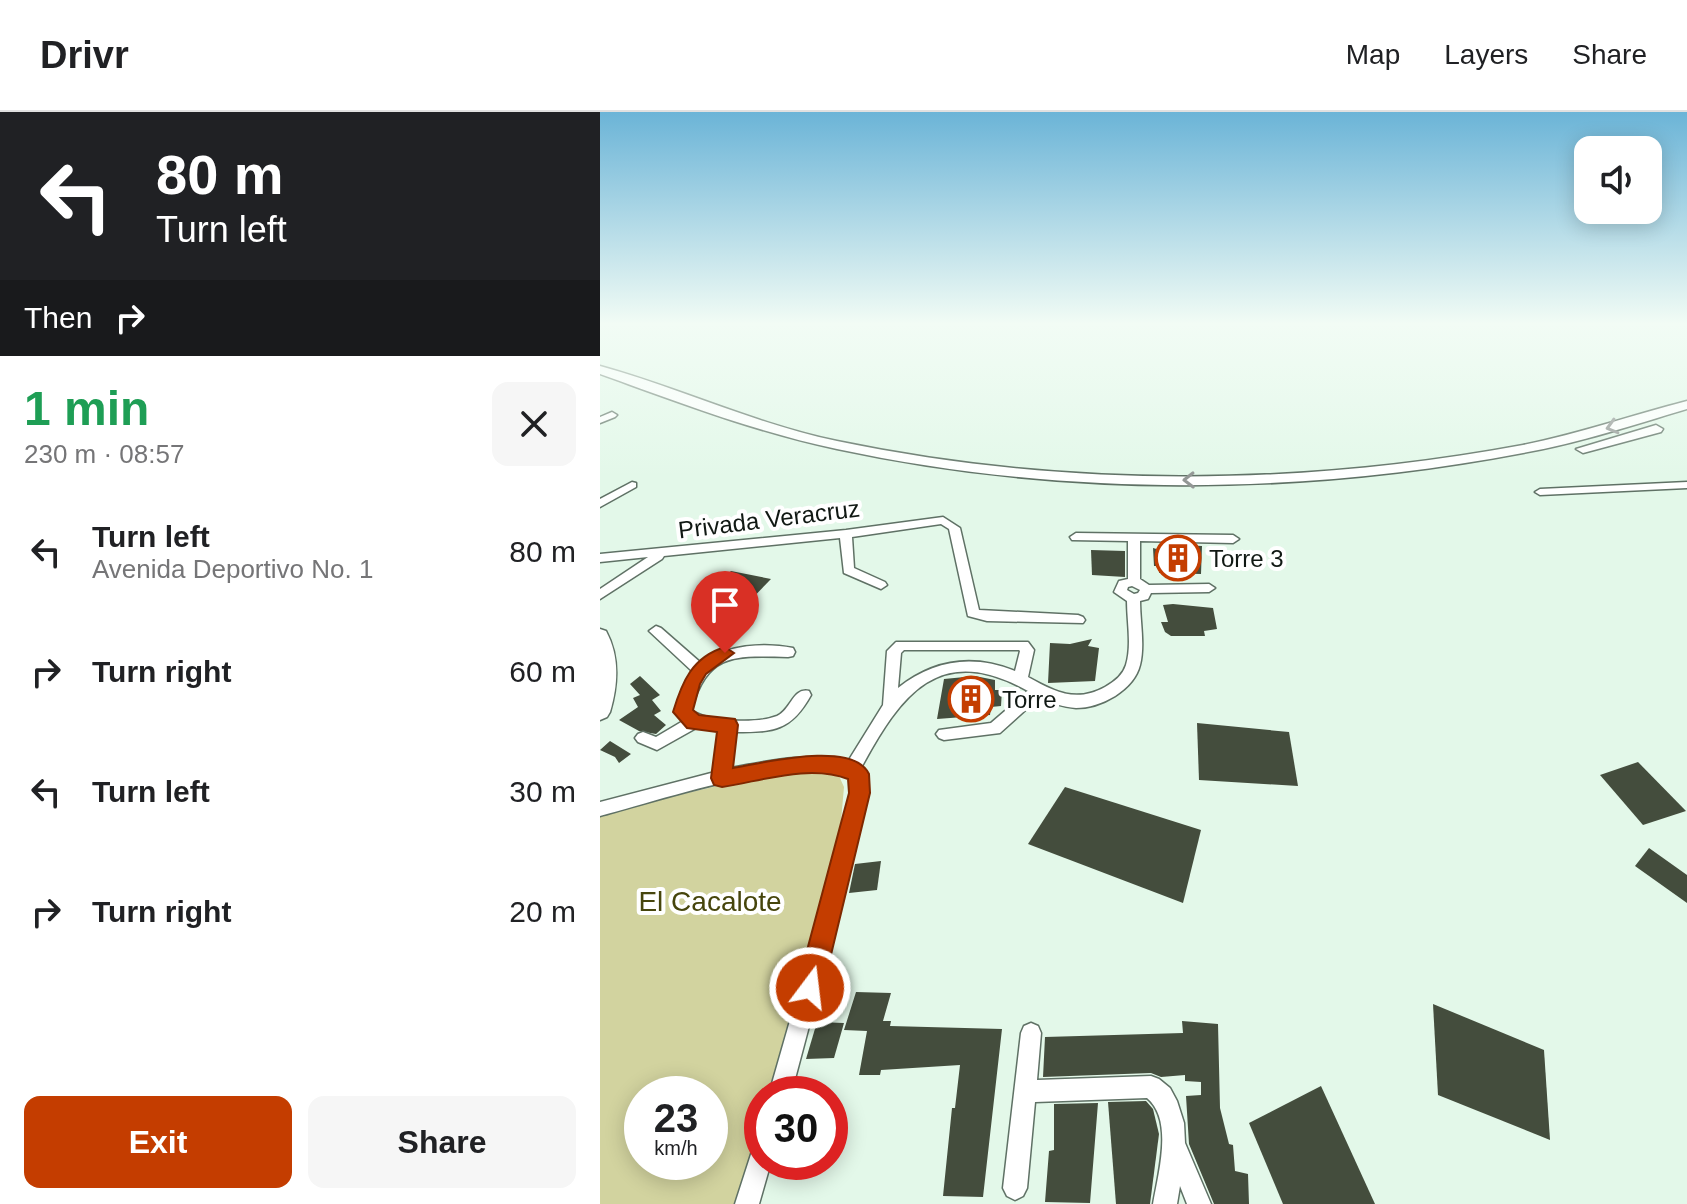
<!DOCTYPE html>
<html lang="en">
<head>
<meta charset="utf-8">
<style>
	body { margin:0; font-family:Arial,sans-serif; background:#f6f6f6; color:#202124; height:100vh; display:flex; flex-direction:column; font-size:30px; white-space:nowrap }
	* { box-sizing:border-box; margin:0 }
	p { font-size:26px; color:#757577 }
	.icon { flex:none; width:44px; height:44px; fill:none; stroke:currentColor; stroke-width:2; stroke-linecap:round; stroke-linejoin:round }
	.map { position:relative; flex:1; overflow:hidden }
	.side { display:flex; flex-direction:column; background:#fff; width:600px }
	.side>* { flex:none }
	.top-card { background:#202124; color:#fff; overflow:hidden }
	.fabs { position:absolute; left:974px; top:24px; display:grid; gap:16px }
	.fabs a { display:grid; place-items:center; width:88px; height:88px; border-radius:16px; background:#fff; box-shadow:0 4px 20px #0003; font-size:40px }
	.speed { position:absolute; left:24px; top:964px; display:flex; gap:16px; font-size:40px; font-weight:700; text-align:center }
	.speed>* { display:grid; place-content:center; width:104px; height:104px; border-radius:50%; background:#fff; box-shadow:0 4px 20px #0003; line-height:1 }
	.speed small { font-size:20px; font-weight:400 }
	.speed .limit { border:12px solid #d22; background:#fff; color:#111 }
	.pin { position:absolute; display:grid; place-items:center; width:68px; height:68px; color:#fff; margin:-82px -34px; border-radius:50% 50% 50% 0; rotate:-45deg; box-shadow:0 0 8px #0007 }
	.pin .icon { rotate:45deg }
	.me { position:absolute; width:88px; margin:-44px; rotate:15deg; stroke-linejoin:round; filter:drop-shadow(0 0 6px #0008) }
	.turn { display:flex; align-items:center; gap:28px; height:168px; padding:0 24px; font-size:36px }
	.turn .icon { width:104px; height:104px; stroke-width:2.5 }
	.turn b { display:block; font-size:56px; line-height:68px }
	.then { display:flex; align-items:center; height:76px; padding:0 24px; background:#0003; gap:16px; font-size:30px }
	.round { display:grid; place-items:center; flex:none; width:84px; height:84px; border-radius:16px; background:#f6f6f6 }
	.overview { display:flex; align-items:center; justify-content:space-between; height:136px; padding:0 24px }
	h1 { font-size:48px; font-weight:800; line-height:60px; color:#1e9e55 }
	.button { display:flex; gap:16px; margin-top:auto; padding:16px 24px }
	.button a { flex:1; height:92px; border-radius:16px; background:#c43d00; color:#fff; font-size:32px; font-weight:800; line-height:92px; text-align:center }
	.button a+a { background:#f6f6f6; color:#202124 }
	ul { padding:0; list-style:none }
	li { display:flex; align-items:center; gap:24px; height:120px; padding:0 24px }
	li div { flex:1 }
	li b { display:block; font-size:30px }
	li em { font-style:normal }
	header { display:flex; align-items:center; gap:48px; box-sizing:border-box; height:112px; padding:0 40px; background:#fff; border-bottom:2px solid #e0e0e0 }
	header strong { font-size:38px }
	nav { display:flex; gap:44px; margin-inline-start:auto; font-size:28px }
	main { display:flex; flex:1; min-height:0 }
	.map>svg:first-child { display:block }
	.green { fill:#d2d39f; fill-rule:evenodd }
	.building { fill:#444d3d }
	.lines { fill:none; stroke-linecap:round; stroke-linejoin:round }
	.minor-casing { stroke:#5f7165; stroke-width:3 }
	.major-casing { stroke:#5f7165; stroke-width:3 }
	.highway-casing { stroke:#5f7165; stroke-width:3 }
	.minor { fill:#fff; fill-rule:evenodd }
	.major { fill:#fff; fill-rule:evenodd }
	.highway { fill:#fff; fill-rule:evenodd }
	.oneway { stroke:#939795 }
	.route { fill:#c43d00; stroke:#7f2800; stroke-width:2 }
	.labels { text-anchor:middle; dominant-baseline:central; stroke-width:8; stroke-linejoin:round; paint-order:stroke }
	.street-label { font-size:24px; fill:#101813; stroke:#fff }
	.poi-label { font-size:24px; fill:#101813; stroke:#fff; text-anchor:start }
	.near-park-label { font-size:28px; fill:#46450c; stroke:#fff }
</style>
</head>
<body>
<header>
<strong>Drivr</strong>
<nav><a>Map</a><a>Layers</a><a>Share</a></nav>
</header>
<main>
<section class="side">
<div class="top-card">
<div class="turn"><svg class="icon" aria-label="left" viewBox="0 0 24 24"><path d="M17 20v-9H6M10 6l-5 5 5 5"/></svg><div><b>80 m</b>Turn left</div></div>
<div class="then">Then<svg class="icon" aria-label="right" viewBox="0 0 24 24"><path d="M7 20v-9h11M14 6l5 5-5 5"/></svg></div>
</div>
<div class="overview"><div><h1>1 min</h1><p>230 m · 08:57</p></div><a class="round"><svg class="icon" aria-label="close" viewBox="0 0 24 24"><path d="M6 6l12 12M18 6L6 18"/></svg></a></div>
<ul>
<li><svg class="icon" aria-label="left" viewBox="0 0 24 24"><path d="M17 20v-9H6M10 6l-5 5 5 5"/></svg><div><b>Turn left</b><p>Avenida Deportivo No. 1</p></div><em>80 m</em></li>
<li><svg class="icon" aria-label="right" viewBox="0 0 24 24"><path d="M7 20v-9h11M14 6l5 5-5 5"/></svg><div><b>Turn right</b></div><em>60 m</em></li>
<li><svg class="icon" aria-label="left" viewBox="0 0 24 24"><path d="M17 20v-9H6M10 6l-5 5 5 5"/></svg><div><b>Turn left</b></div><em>30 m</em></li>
<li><svg class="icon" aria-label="right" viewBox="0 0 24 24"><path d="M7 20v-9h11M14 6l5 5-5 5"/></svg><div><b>Turn right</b></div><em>20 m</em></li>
</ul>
<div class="button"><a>Exit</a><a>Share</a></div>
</section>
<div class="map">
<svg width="1087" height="1092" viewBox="0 0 1087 1092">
	<rect width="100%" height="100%" fill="#e3f8e9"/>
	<!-- green -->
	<path class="green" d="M197,659l42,5 5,11 -3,34 -50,222 -15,51h-14v46l-20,64h-142v-391l161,-37zM42,982h68v68h-68z"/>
	<!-- building -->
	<g class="building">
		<path d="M560,432l42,2 -1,28 -42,-1 2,-7h-7l-1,-18 7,2z"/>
		<path d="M491,438l34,1v26l-33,-2z"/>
		<path d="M131,459l40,8 -26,27 -42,-9z"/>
		<path d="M573,492l40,4 4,21 -13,2 1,5h-34l-6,-4 -4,-10h7l-5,-17z"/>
		<path d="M492,527l-4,7 11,2 -4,33 -47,2 2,-40 20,1z"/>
		<path d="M40,564l20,19 -8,5 9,11 -7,4 12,10 -10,9 -17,-3 -20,-11 19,-13 -5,-9 7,-3 -10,-11z"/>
		<path d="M375,564l20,4v10h7l-1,16 -10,1 -1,8 -53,4 7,-40z"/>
		<path d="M597,611l92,9 9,54 -99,-6z"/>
		<path d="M10,629l21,13 -12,9 -4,-6 -15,-7z"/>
		<path d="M1038,650l48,49 -43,14 -43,-50z"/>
		<path d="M465,675l136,43 -18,73 -155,-59z"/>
		<path d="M1049,736l38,27v28l-52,-37z"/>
		<path d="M281,749l-4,29 -28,3 6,-29z"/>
		<path d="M256,880l35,1 -8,28h8l-1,5 112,3 -19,168 -40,-1 9,-88h3l5,-43 -79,5 -1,5h-21l8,-44 -23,-1z"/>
		<path d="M833,892l111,46 6,90 -112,-45z"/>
		<path d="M582,909l36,3 2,84 9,36 4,1 2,26 13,3 1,30h-35l-25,-60 -3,-48 15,-1v-13l-16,-1v-6l-24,2 -10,-4 -108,4 2,-40 138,-4z"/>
		<path d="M217,910l27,1 -10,35 -28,1z"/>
		<path d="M721,974l54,118h-92l-34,-81z"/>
		<path d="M546,989l7,8 6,25 -9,70h-34l-8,-102z"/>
		<path d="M498,991l-8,100 -45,-1 4,-51 5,-1v-46z"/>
	</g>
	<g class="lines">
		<!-- minor casing -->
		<g class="minor-casing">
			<g id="minor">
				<path d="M12,300l5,3 -2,2 -15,6v-6z"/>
				<path d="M32,370l4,1v4l-36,20v-8z"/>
				<path d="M1087,370v6l-147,7 -5,-3 5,-3z"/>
				<path d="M343,405l17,11 19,82 99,5 5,2 2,3 -2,3 -96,-2 -19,-5 -19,-87 -8,-5 -89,13 2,31 31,14 2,3 -6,4 -37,-16 -4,-35 -176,18 -2,3 -62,40v-10l48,-32 -48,5v-8l246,-24z"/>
				<path d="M476,421l157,2 6,4 -6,4 -93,-2v38l9,6 60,-1 6,4 -6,4 -58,1 -3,6 -8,2c0,21 5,44 0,64 -6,25 -39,43 -64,43 -13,-1 -25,-5 -36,-11l-40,36 -56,7 -5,-2 -3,-4 3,-4 52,-7 37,-32c-89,-50 -127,3 -167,77l6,6v19l-25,109 -51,192h-22l55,-192 27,-109v-15c-63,-23 -186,21 -251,38v-14l115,-30 5,-41 -22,-4 -41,23 -19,-8 -3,-4 3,-4 5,-2 13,5 27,-16 -8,-9 7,-21 11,-19 -44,-41 7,-5 5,2 40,35c24,-18 63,-21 92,-15l2,4 -2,4 -5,1c-54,-1 -80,-5 -97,53 17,12 66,14 86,6 14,-6 16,-29 32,-25l2,4c-20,36 -37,37 -76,37l-4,36c37,-7 80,-17 116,-5l36,-58 4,-54 9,-9h132l6,8 -6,27c27,15 48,26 77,10 9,-5 18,-12 21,-22 6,-20 1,-43 1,-64l-13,-9 5,-11 9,-2v-38l-56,-1 -2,-3zM532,474l8,4 -2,3 -4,1 -7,-4 1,-3zM304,538h115l1,1 -5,20c-42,-17 -82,-11 -117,17l3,-35z"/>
				<path d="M431,911l7,3 3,7 -4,47 114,-4 8,3 11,9 7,13 7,22 1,20 26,61h-24l-7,-18 -3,18h-24c5,-30 21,-84 -6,-106l-112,4 -8,86 -4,8 -8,4 -8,-4 -4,-8 18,-155 3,-7z"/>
				<path d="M162,1029v21h9l-12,42h-24l19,-59z"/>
			</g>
		</g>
		<!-- major casing -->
		<g class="major-casing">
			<path id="major" d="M0,517l6,2c14,26 12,54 4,81l-3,5 -7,3z"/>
		</g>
		<!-- highway casing -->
		<g class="highway-casing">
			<g id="highway">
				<path d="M0,254c80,22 155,58 237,75 225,47 461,46 686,4 56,-11 109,-30 164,-44v8c-54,16 -108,34 -164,44 -225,43 -462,44 -686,-4 -81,-17 -159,-47 -237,-75z"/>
				<path d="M1056,313l7,4 -2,3 -78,21 -7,-4z"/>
			</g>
		</g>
		<!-- minor -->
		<use href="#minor" class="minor"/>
		<!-- major -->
		<use href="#major" class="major"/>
		<!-- highway -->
		<use href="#highway" class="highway"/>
	</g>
	<!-- one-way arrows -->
	<defs><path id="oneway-chevron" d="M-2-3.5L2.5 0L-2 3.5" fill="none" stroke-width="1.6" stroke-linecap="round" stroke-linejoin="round" transform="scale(2)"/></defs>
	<g class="oneway">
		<use href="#oneway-chevron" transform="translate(1012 315) rotate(164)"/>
		<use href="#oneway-chevron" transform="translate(589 368) rotate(179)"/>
	</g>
	<!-- sky -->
	<linearGradient id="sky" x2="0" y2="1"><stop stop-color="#6bb4d7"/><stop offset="0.58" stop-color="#f2fcf5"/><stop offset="1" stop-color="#f2fcf5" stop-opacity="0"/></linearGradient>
	<rect width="1087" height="365" fill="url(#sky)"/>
	<!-- route -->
	<path class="route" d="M125,535l9,6 -28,21 -6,10 -7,26 6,5 36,4 3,6 -5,43c30,-5 120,-28 136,6l1,19 -47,195 -4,9 -9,4 -9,-4 -4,-9 52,-195 -1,-14c-39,-15 -86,2 -126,8l-8,-2 -3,-7 6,-46 -30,-4 -14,-16c9,-30 19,-55 52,-65z"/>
	<!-- icons -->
	<defs>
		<g id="building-ring" transform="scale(2.3)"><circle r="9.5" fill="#fff" stroke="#c43d00" stroke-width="1.5"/><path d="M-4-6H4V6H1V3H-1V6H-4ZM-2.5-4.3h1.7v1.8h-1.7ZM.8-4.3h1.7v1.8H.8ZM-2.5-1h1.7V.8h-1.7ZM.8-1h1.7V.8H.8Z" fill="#c43d00"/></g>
	</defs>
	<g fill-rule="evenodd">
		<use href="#building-ring" x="578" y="446"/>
		<use href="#building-ring" x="371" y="587"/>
	</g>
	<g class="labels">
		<!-- street labels -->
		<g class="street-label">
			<text transform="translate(169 407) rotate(-7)">Privada Veracruz</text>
		</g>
		<!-- poi labels -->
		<g class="poi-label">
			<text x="609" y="446">Torre 3</text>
			<text x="402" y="587">Torre</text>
		</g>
		<!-- near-park labels -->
		<g class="near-park-label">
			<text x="110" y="789">El Cacalote</text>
		</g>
	</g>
</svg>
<div class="fabs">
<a><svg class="icon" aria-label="sound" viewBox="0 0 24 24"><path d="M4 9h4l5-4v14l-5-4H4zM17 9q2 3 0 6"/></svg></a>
</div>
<div class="speed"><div>23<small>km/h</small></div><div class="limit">30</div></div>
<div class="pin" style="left:125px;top:541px;background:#d93025"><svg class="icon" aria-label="arrive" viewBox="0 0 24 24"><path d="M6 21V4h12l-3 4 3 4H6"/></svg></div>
<svg class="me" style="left:210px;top:876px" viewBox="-20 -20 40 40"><circle r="17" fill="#c43d00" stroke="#fff" stroke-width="3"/><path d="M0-11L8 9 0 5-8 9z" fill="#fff"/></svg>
</div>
</main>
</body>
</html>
